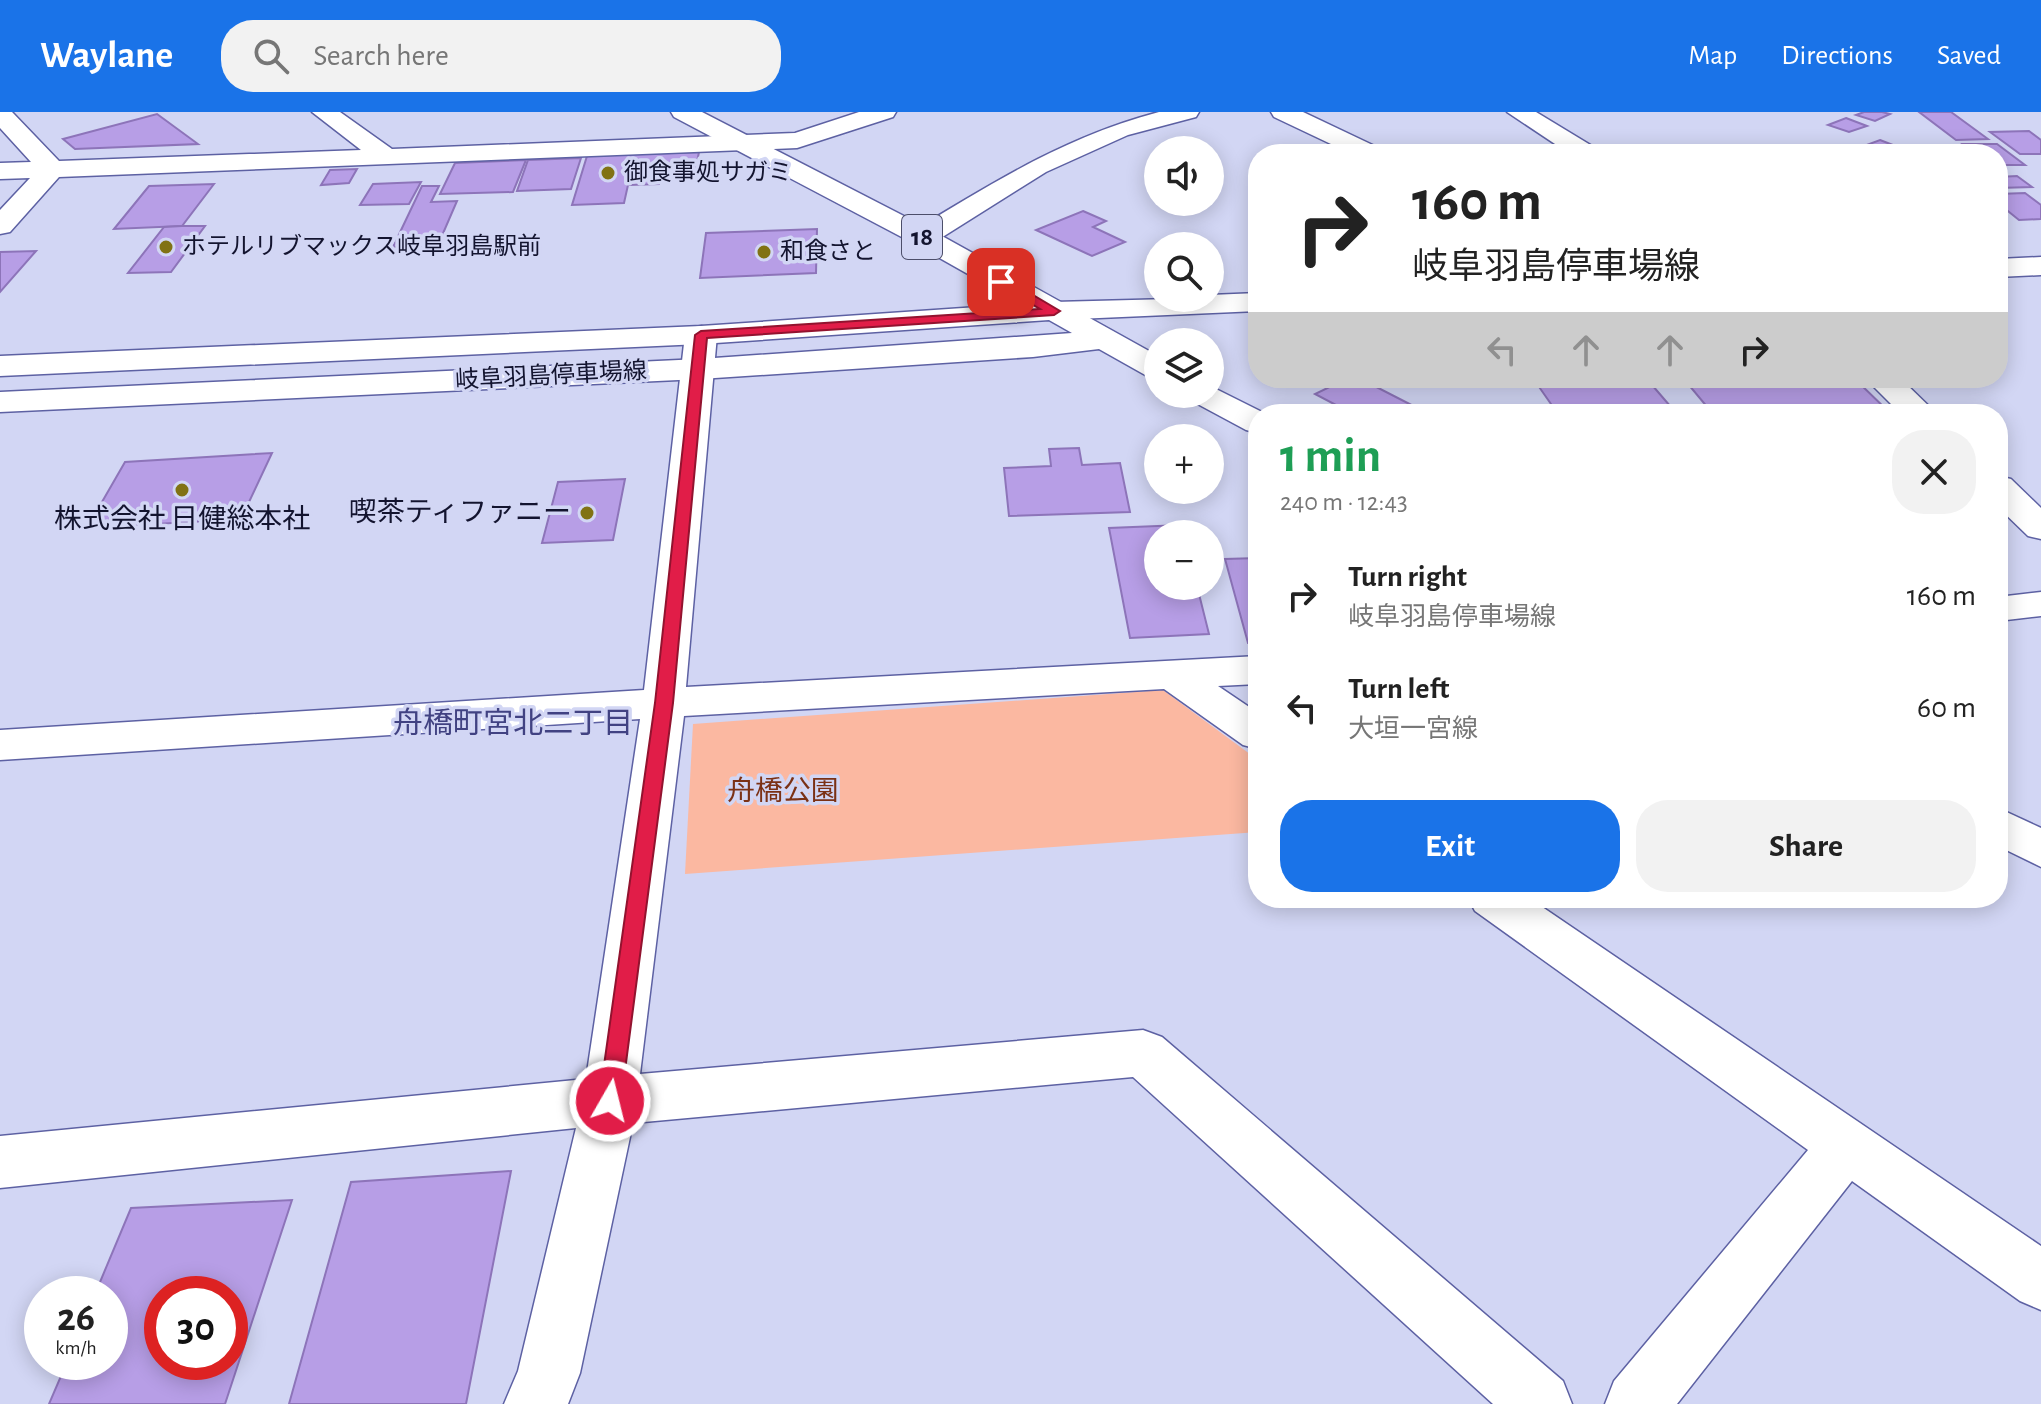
<!DOCTYPE html>
<html lang="en">
<head>
<meta charset="utf-8">
<style>
	body { margin:0; font-family:"Alegreya Sans","Noto Sans JP",sans-serif; background:#f2f2f2; color:#222; height:100vh; display:flex; flex-direction:column; font-size:30px; white-space:nowrap }
	* { box-sizing:border-box; margin:0 }
	p { font-size:26px; color:#767676 }
	.icon { flex:none; width:44px; height:44px; fill:none; stroke:currentColor; stroke-width:2; stroke-linecap:round; stroke-linejoin:round }
	.map { position:relative; flex:1; overflow:hidden }
	.side { position:absolute; left:1248px; top:292px; width:760px; height:504px; display:flex; flex-direction:column; background:#fff; border-radius:32px; box-shadow:0 4px 20px #0003 }
	.side>* { flex:none }
	.hud { position:absolute; left:1248px; top:32px; width:760px; height:244px; border-radius:32px; box-shadow:0 4px 20px #0003; background:#fff; color:#222; overflow:hidden }
	.buttons { position:absolute; left:1144px; top:24px; display:grid; gap:16px }
	.buttons a { display:grid; place-items:center; width:80px; height:80px; border-radius:50%; background:#fff; box-shadow:0 4px 20px #0003; font-size:40px }
	.speed { position:absolute; left:24px; top:1164px; display:flex; gap:16px; font-size:40px; font-weight:700; text-align:center }
	.speed>* { display:grid; place-content:center; width:104px; height:104px; border-radius:50%; background:#fff; box-shadow:0 4px 20px #0003; line-height:1 }
	.speed small { font-size:20px; font-weight:400 }
	.speed .limit { border:12px solid #d22; background:#fff; color:#111 }
	.pin { position:absolute; display:grid; place-items:center; width:68px; height:68px; color:#fff; margin:-34px; border-radius:16px; box-shadow:0 4px 12px #0006 }
	.me { position:absolute; width:88px; margin:-44px; rotate:8deg; stroke-linejoin:round; filter:drop-shadow(0 0 6px #0008) }
	.turn { display:flex; align-items:center; gap:28px; height:168px; padding:0 32px; font-size:36px }
	.turn .icon { width:104px; height:104px; stroke-width:2.5 }
	.turn b { display:block; font-size:56px; line-height:68px }
	.lanes { display:flex; align-items:center; height:76px; padding:0 32px; background:#0003; justify-content:center; gap:40px; direction:ltr }
	.lanes .off { opacity:.35 }
	.round { display:grid; place-items:center; flex:none; width:84px; height:84px; border-radius:32px; background:#f2f2f2 }
	.summary { display:flex; align-items:center; justify-content:space-between; height:136px; padding:0 32px }
	h1 { font-size:48px; font-weight:700; line-height:60px; color:#1e9e55 }
	.action { display:flex; gap:16px; margin-top:auto; padding:16px 32px }
	.action a { flex:1; height:92px; border-radius:32px; background:#1a73e8; color:#fff; font-size:32px; font-weight:700; line-height:92px; text-align:center }
	.action a+a { background:#f2f2f2; color:#222 }
	ul { padding:0; list-style:none }
	li { display:flex; align-items:center; gap:24px; height:112px; padding:0 32px }
	li div { flex:1 }
	li b { display:block; font-size:30px }
	li em { font-style:normal }
	header { display:flex; align-items:center; gap:48px; box-sizing:border-box; height:112px; padding:0 40px; background:#1a73e8; color:#fff }
	header strong { font-size:38px }
	nav { display:flex; gap:44px; margin-inline-start:auto; font-size:28px }
	.search { width:560px; height:72px; background:#f2f2f2; display:flex; align-items:center; gap:20px; box-sizing:border-box; padding:0 28px; border-radius:32px; color:#767676; font-size:30px }
	.map>svg:first-child { display:block }
	.green { fill:#fbb8a1 }
	.building { fill:#b79ee6; stroke:#8d74b9; stroke-width:2; fill-rule:evenodd }
	.lines { fill:none; stroke-linecap:round; stroke-linejoin:round }
	.minor-casing { stroke:#5d61a3; stroke-width:3 }
	.major-casing { stroke:#5d61a3; stroke-width:3 }
	.minor { fill:#fff; fill-rule:evenodd }
	.major { fill:#fff; fill-rule:evenodd }
	.route { fill:#e11d48; stroke:#92132f; stroke-width:2 }
	.poi-dot { fill:#817214; stroke:#d2d6f4; stroke-width:3 }
	.labels { text-anchor:middle; dominant-baseline:central; stroke-width:7; stroke-linejoin:round; paint-order:stroke }
	.far-poi-label { font-size:24px; fill:#13142f; stroke:#d2d6f4; text-anchor:start }
	.far-street-label { font-size:24px; fill:#13142f; stroke:#d2d6f4 }
	.shield { fill:#d2d6f4; stroke:#4c4e6a; stroke-width:2 }
	.shield-label { font-size:26px; font-weight:bold; fill:#13142f }
	.poi-label { font-size:28px; fill:#13142f; stroke:#d2d6f4; text-anchor:end }
	.park-label { font-size:28px; fill:#7b3115; stroke:#d2d6f4 }
	.neighbourhood-label { font-size:30px; fill:#414282; stroke:#d2d6f4 }
</style>
</head>
<body>
<header>
<strong>Waylane</strong>
<div class="search"><svg class="icon" aria-label="search" viewBox="0 0 24 24"><circle cx="10" cy="10" r="6"/><path d="M15 15l6 6"/></svg>Search here</div>
<nav><a>Map</a><a>Directions</a><a>Saved</a></nav>
</header>
<div class="map">
<svg width="2041" height="1292" viewBox="0 0 2041 1292">
	<rect width="100%" height="100%" fill="#d2d6f4"/>
	<!-- green -->
	<path class="green" d="M1163,578l95,70v72l-573,42 8,-150z"/>
	<!-- building -->
	<g class="building">
		<path d="M1864,0h18l8,2 -15,7 -19,-6z"/>
		<path d="M1919,0h32l37,27 -32,1z"/>
		<path d="M157,2l41,30 -123,5 -12,-10z"/>
		<path d="M1846,6l21,8 -18,6 -21,-7z"/>
		<path d="M2029,19l12,9v14h-21l-30,-22z"/>
		<path d="M1880,28l36,14 -71,-1z"/>
		<path d="M1963,32h34l28,21h-27v-11h-22z"/>
		<path d="M699,40l-5,25 -34,2 -1,5 -31,1 -4,18 -52,2 15,-49z"/>
		<path d="M581,46l-10,31 -54,2 11,-31z"/>
		<path d="M526,48l-13,32 -73,2 15,-31z"/>
		<path d="M357,57l-8,14 -28,2 9,-15z"/>
		<path d="M2017,64l15,11 -34,1v-11z"/>
		<path d="M421,70l-12,22 -49,1 13,-21z"/>
		<path d="M214,72l-32,42 -68,3 35,-43z"/>
		<path d="M422,74h17l-8,16 26,-1 -19,44 -45,2z"/>
		<path d="M2025,81l16,12v14l-22,1 -21,-17v-9z"/>
		<path d="M1083,99l23,10 -13,6 32,15 -33,14 -56,-26z"/>
		<path d="M182,114h23l-34,46 -43,1 36,-46z"/>
		<path d="M817,117l-1,44 -116,5 6,-45z"/>
		<path d="M36,139l-36,41v-40z"/>
		<path d="M1348,266h11l70,36h-76l-38,-20z"/>
		<path d="M1646,266l31,36h-119l-21,-30z"/>
		<path d="M1683,266h171l37,36h-178z"/>
		<path d="M1079,336l3,17 38,-2 10,49 -121,4 -5,-48 47,-2 -2,-17z"/>
		<path d="M272,341l-31,66 -154,9 38,-66z"/>
		<path d="M625,367l-12,61 -71,3 16,-61z"/>
		<path d="M1182,413l2,9h-26v52h39l12,48 -79,4 -21,-110z"/>
		<path d="M1258,446v84l-10,1 -23,-84z"/>
		<path d="M511,1059l-45,233h-177l62,-222z"/>
		<path d="M292,1088l-67,204h-176l18,-42h43v-68h-15l36,-86zM162,1182h68v68h-68z"/>
	</g>
	<g class="lines">
		<!-- minor casing -->
		<g class="minor-casing">
			<g id="minor">
				<path d="M0,0h12l47,49 302,-11 -49,-38h28l52,37 403,-16 64,-21h37l-3,5 -96,31 -738,29 -49,55 -10,2v-24l30,-32 -30,1v-16l31,-1 -31,-34z"/>
				<path d="M1159,0h40l-3,5 -68,18 -82,37 -113,71 -10,2 -10,-2 -4,-6 4,-6c81,-49 154,-95 246,-119z"/>
				<path d="M1271,0h32l78,37 4,5h-33l-78,-37z"/>
				<path d="M1507,0h29l61,37 4,5h-31z"/>
				<path d="M2041,145v18l-43,2v-18z"/>
				<path d="M1258,181v18l-204,9 -11,-3 -4,-6 4,-6 11,-3 156,-4v-3z"/>
				<path d="M701,214l11,2 5,7 -31,352 572,-31v28l-40,2 40,27v36l-15,-4 -79,-56 -480,27 -44,358 503,-44 19,7 401,344 9,23h-79l-360,-327 -500,46 -53,250 -12,31h-64l14,-33 58,-243 -576,60v-52l586,-57 54,-360 -640,41v-30l644,-40 41,-355 5,-7z"/>
				<path d="M1865,266h35l37,36h-36z"/>
				<path d="M1998,364l13,3 30,29v31l-13,-3 -30,-29z"/>
				<path d="M2041,480v24l-43,5v-24z"/>
				<path d="M1468,786h61l512,348v64l-21,-9 -168,-120 -175,223h-72l9,-23 194,-231 -333,-239z"/>
			</g>
		</g>
		<!-- major casing -->
		<g class="major-casing">
			<g id="major">
				<path d="M671,0h31l231,119 225,125v23l-11,-3 -48,-27 -66,8 -333,22 -700,33v-20l700,-33 372,-26 -23,-13 -348,24 -701,32v-20l701,-30 320,-22 -108,-61 -239,-126z"/>
				<path d="M1210,274l56,28h-8v19l-12,-3 -54,-29 -4,-7h22z"/>
				<path d="M1998,696l43,20v39l-43,-21z"/>
			</g>
		</g>
		<!-- minor -->
		<use href="#minor" class="minor"/>
		<!-- major -->
		<use href="#major" class="major"/>
	</g>
	<!-- route -->
	<path class="route" d="M997,167h9l54,32 -6,4 -347,23 -34,365 -52,398 -3,7 -8,2 -8,-2 -3,-7 56,-398 40,-368 6,-4 339,-22 -43,-25z"/>
	<!-- markers -->
	<g class="poi-dot">
		<circle cx="608" cy="61" r="8"/>
		<circle cx="166" cy="135" r="8"/>
		<circle cx="764" cy="140" r="8"/>
		<circle cx="182" cy="378" r="8"/>
		<circle cx="587" cy="401" r="8"/>
	</g>
	<g class="labels">
		<!-- far-poi labels -->
		<g class="far-poi-label">
			<text x="624" y="61">御食事処サガミ</text>
			<text x="182" y="135">ホテルリブマックス岐阜羽島駅前</text>
			<text x="780" y="140">和食さと</text>
		</g>
		<!-- far-street labels -->
		<g class="far-street-label">
			<text transform="translate(551 264) rotate(-3)">岐阜羽島停車場線</text>
		</g>
		<!-- shield labels -->
		<rect class="shield" x="902" y="103" width="40" height="44" rx="6"/>
		<g class="shield-label">
			<text x="922" y="125">18</text>
		</g>
		<!-- poi labels -->
		<g class="poi-label">
			<text x="571" y="401">喫茶ティファニー</text>
			<text x="182" y="408" text-anchor="middle">株式会社 日健総本社</text>
		</g>
		<!-- park labels -->
		<g class="park-label">
			<text x="783" y="680">舟橋公園</text>
		</g>
		<!-- neighbourhood labels -->
		<g class="neighbourhood-label">
			<text x="513" y="612">舟橋町宮北二丁目</text>
		</g>
	</g>
</svg>
<div class="buttons">
<a><svg class="icon" aria-label="sound" viewBox="0 0 24 24"><path d="M4 9h4l5-4v14l-5-4H4zM17 9q2 3 0 6"/></svg></a>
<a><svg class="icon" aria-label="search" viewBox="0 0 24 24"><circle cx="10" cy="10" r="6"/><path d="M15 15l6 6"/></svg></a>
<a><svg class="icon" aria-label="layers" viewBox="0 0 24 24"><path d="M12 4l9 5-9 5-9-5zM3 14l9 5 9-5"/></svg></a>
<a>+</a>
<a>−</a>
</div>
<div class="speed"><div>26<small>km/h</small></div><div class="limit">30</div></div>
<div class="pin" style="left:1001px;top:170px;background:#d93025"><svg class="icon" aria-label="arrive" viewBox="0 0 24 24"><path d="M6 21V4h12l-3 4 3 4H6"/></svg></div>
<svg class="me" style="left:610px;top:989px" viewBox="-20 -20 40 40"><circle r="17" fill="#e11d48" stroke="#fff" stroke-width="3"/><path d="M0-11L8 9 0 5-8 9z" fill="#fff"/></svg>
<div class="hud">
<div class="turn"><svg class="icon" aria-label="right" viewBox="0 0 24 24"><path d="M7 20v-9h11M14 6l5 5-5 5"/></svg><div><b>160 m</b>岐阜羽島停車場線</div></div>
<div class="lanes"><svg class="icon off" aria-label="left" viewBox="0 0 24 24"><path d="M17 20v-9H6M10 6l-5 5 5 5"/></svg><svg class="icon off" aria-label="ahead" viewBox="0 0 24 24"><path d="M12 20V5M6 11l6-6 6 6"/></svg><svg class="icon off" aria-label="ahead" viewBox="0 0 24 24"><path d="M12 20V5M6 11l6-6 6 6"/></svg><svg class="icon" aria-label="right" viewBox="0 0 24 24"><path d="M7 20v-9h11M14 6l5 5-5 5"/></svg></div>
</div>
<section class="side">
<div class="summary"><div><h1>1 min</h1><p>240 m · 12:43</p></div><a class="round"><svg class="icon" aria-label="close" viewBox="0 0 24 24"><path d="M6 6l12 12M18 6L6 18"/></svg></a></div>
<ul>
<li><svg class="icon" aria-label="right" viewBox="0 0 24 24"><path d="M7 20v-9h11M14 6l5 5-5 5"/></svg><div><b>Turn right</b><p>岐阜羽島停車場線</p></div><em>160 m</em></li>
<li><svg class="icon" aria-label="left" viewBox="0 0 24 24"><path d="M17 20v-9H6M10 6l-5 5 5 5"/></svg><div><b>Turn left</b><p>大垣一宮線</p></div><em>60 m</em></li>
</ul>
<div class="action"><a>Exit</a><a>Share</a></div>
</section>
</div>
</body>
</html>
